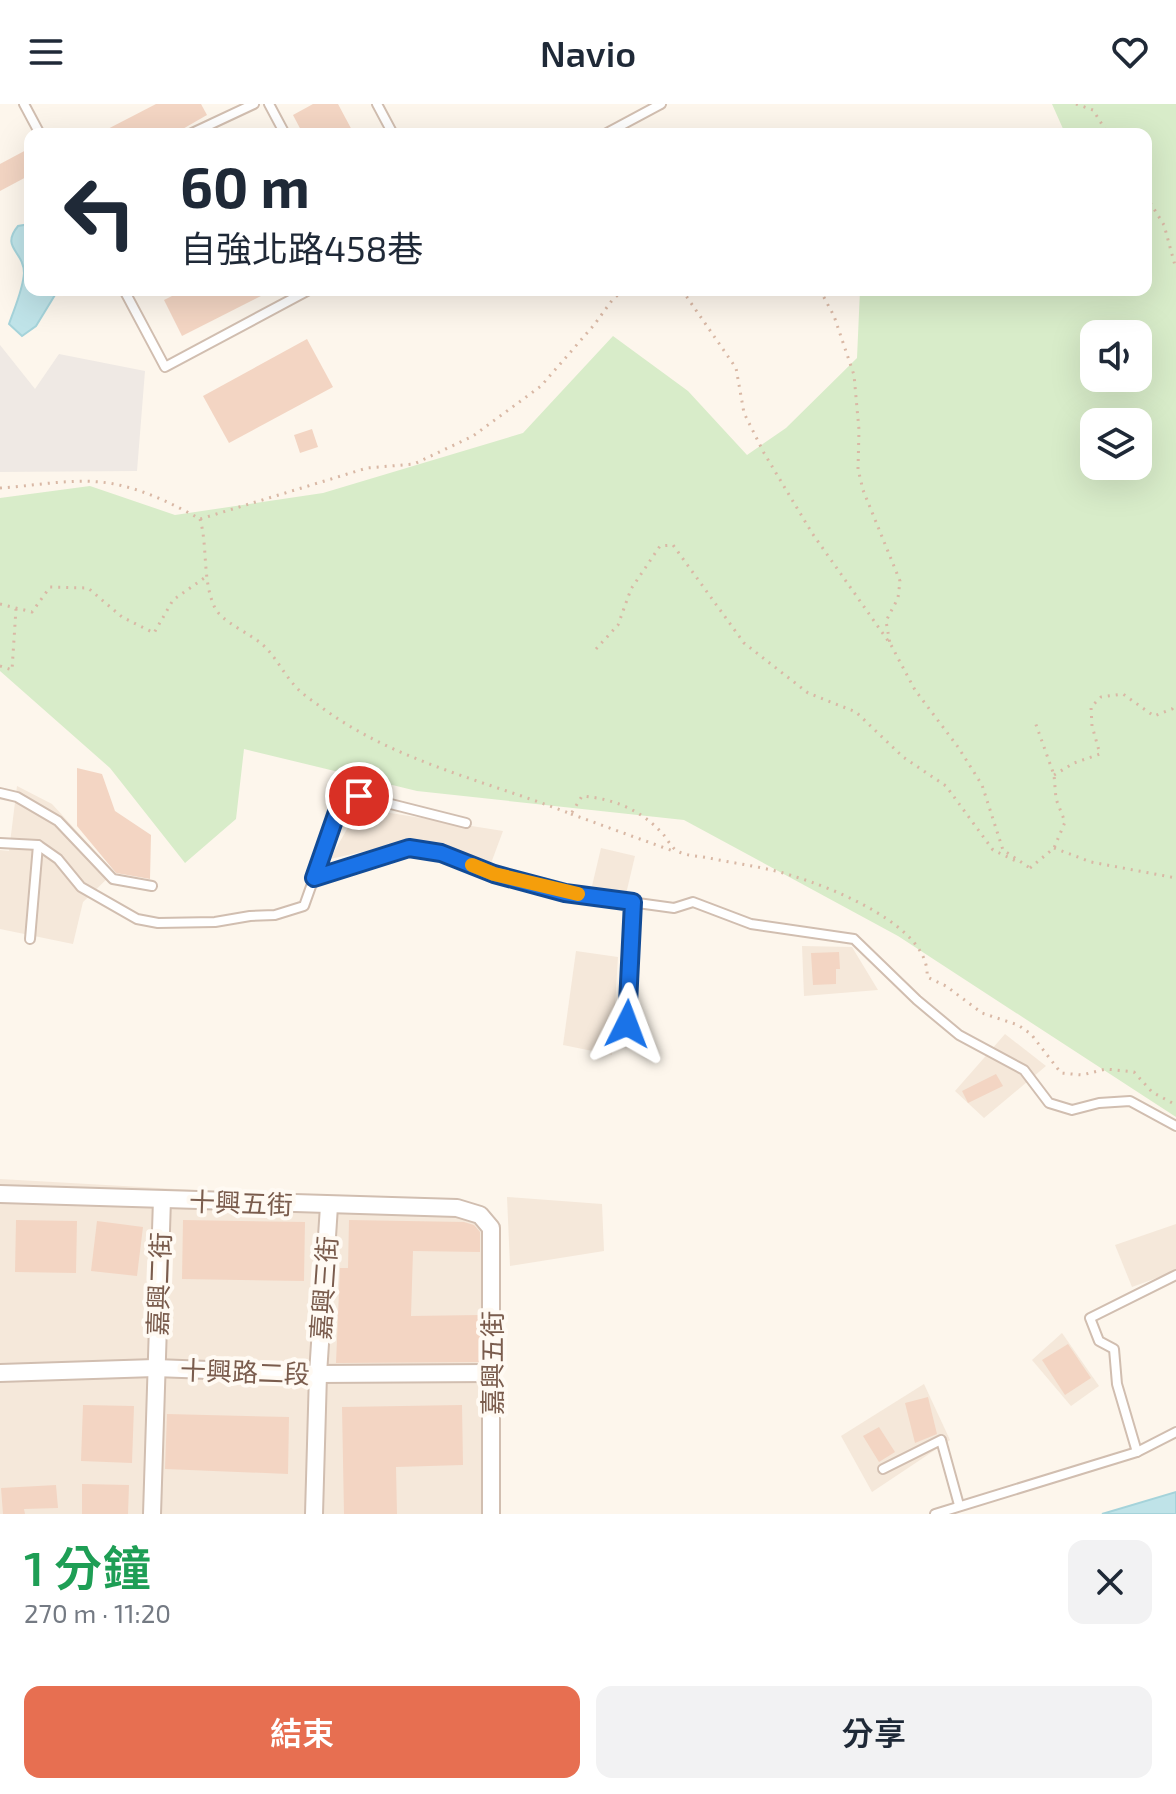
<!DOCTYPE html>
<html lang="zh-TW">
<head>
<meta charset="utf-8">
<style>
	body { margin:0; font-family:"Exo 2","Noto Sans TC",sans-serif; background:#f2f2f3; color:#1f2937; height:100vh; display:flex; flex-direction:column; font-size:30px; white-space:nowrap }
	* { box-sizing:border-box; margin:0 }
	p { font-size:26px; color:#747a83 }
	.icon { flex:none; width:44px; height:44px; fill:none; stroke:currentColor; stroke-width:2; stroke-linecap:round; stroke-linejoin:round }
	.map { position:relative; height:1410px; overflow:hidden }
	.details { display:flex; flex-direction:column; background:#fff; flex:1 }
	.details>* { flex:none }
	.guide { position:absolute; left:24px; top:24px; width:1128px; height:168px; border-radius:16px; box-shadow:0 8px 32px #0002; background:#fff; color:#1f2937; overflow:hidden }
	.controls { position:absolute; left:1080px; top:216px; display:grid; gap:16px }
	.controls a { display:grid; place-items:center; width:72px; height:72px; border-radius:16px; background:#fff; box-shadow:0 8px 32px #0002; font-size:40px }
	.pin { position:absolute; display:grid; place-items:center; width:68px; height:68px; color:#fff; margin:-34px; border:4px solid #fff; border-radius:50%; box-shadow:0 2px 8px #0007 }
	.me { position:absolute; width:88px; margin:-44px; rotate:3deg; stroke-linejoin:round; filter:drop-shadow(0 0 6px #0008) }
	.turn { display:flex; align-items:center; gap:28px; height:168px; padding:0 24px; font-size:36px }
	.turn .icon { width:104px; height:104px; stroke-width:2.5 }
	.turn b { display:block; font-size:56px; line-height:68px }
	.round { display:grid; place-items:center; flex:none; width:84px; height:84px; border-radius:16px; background:#f2f2f3 }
	.summary { display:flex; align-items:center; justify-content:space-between; height:136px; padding:0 24px }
	h1 { font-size:48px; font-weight:600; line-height:60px; color:#1e9e55 }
	.button { display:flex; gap:16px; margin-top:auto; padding:16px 24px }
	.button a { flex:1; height:92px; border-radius:16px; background:#e76f51; color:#fff; font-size:32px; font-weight:600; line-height:92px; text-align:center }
	.button a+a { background:#f2f2f3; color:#1f2937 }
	header { display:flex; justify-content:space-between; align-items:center; height:104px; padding:0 24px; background:#fff; font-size:36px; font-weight:600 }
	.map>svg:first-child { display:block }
	.residential { fill:#f5e8da }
	.industrial { fill:#efe9e4 }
	.green { fill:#d8ecc9; fill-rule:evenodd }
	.water { fill:#bfe3e8; stroke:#a5d3da; stroke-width:2 }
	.building { fill:#f3d5c3 }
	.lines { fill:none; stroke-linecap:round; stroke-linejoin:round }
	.service-casing { stroke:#d1beb0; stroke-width:12 }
	.minor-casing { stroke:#d1beb0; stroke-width:20 }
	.path { stroke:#d9b8a5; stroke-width:3; stroke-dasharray:2 6; stroke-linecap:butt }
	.service { stroke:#fff; stroke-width:8 }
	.minor { stroke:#fff; stroke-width:16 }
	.route-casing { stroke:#114b97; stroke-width:20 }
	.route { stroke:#1a73e8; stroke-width:14 }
	.slow { stroke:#f59e0b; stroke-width:14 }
	.labels { text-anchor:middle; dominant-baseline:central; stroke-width:8; stroke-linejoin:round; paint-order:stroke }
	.street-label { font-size:26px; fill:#7a5c4d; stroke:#fffaf3 }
</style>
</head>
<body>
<header><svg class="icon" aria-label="menu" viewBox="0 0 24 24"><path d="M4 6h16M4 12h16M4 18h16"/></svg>Navio<svg class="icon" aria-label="heart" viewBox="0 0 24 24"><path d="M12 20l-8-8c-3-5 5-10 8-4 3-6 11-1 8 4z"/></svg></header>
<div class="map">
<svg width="1176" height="1410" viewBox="0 0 1176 1410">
	<rect width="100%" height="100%" fill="#fdf6ec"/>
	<!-- residential -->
	<g class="residential">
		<path d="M17,682l35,18 62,68 -31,30 -10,42 -73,-15v-79l9,1z"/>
		<path d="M359,704l144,23 -13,35 -79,-25 -81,18z"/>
		<path d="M601,744l34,8 -9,38 -34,-8z"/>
		<path d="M802,842l50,1 26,43 -74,6z"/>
		<path d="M576,847l42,6 -6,98 -49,-10z"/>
		<path d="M1005,930l41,32 -62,52 -29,-27z"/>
		<path d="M0,1075l458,26 35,13 2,296h-495z"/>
		<path d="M507,1093l95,7 2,47 -94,15z"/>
		<path d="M1176,1120v47l-44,16 -17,-42z"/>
		<path d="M1062,1229l37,53 -28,20 -39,-46z"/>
		<path d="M924,1280l26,56 -78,52 -31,-56z"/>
	</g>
	<!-- industrial -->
	<path class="industrial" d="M0,241l35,44 24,-35 86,17 -8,100 -137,1z"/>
	<!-- green -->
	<path class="green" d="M1052,0h124v1013l-278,-181 -214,-116 -267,-29 -173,-42 -8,70 -51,44 -75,-95 -110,-97v-173l90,-12 85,29 148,-22 200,-60 90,-97 75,55 59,64 39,-27 71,-70 3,-68h286v-156h-89l7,-3zM1094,230h44v44h-44zM1094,318h44v44h-44z"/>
	<!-- water -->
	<g class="water">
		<path d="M30,120v66h28l-22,36 -14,10 -13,-12c5,-15 14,-34 15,-51 0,-22 -24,-25 -6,-47z"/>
		<path d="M1176,1388v22h-74z"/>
	</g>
	<!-- building -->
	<g class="building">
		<path d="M156,0h45l6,11 -33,19h-76z"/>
		<path d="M313,0h25l16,30h-51l-10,-19z"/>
		<path d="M30,44v27l-30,16v-27z"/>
		<path d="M184,186h89l-91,46 -18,-36z"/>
		<path d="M307,235l26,48 -104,56 -26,-47z"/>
		<path d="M312,325l6,18 -18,6 -6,-18z"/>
		<path d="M77,664l25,6 13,37 36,24 -1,44 -34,-6 -39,-47z"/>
		<path d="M839,848l1,17h-4v15l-23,1 -2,-32z"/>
		<path d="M996,970l7,12 -35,17 -6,-12z"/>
		<path d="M16,1116l61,1 -1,52 -61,-1z"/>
		<path d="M183,1116l122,2 -1,59 -122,-2z"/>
		<path d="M349,1116l115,2 10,3 6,7v20l-67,-1 -2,65 69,-1v47l-144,1 4,-95h8z"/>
		<path d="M97,1117l46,6 -6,49 -46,-5z"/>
		<path d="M1068,1240l23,34 -26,17 -23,-35z"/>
		<path d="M928,1293l9,37 -22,9 -10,-40z"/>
		<path d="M83,1301l51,1 -2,57 -51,-2z"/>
		<path d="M462,1301l1,60 -67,2 1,47h-53l-2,-107z"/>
		<path d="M167,1310l122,3 -1,57 -123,-5z"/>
		<path d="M879,1323l16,25 -16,10 -16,-26z"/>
		<path d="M82,1380l47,1 -1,29h-46z"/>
		<path d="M56,1381l2,23 -34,1 1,5h-22l-2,-26z"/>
	</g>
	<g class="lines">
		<!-- service casing -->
		<g class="service-casing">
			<g id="service">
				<path d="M24,0l16,30"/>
				<path d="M269,0l16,30"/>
				<path d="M377,0l16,30"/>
				<path d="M190,30l64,-30"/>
				<path d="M605,30l56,-30"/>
				<path d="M124,186l41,77 144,-77"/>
				<path d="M0,689l17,4 41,24 55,58 39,7"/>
				<path d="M0,739l38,2 20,14 23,28 56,32 21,4 57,-1 35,-6 25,-1 29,-9 10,-28 95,-30 32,5 53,21 71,19 109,15 19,-6 58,22 103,15 63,61 42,35 65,35 25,33 23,7 27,-7 31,-2 46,25"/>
				<path d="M314,774l24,-69 21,-13 107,27"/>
				<path d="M30,835l8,-94"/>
				<path d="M627,920l6,-122"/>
				<path d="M1137,1348l-20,-68 -3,-35 -15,-8 -9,-23 86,-43"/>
				<path d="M883,1365l58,-29 18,65"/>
				<path d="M935,1410l202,-62 39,-20"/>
			</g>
		</g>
		<!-- minor casing -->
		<g class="minor-casing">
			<g id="minor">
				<path d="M0,1090l457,14 23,7 11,13v286"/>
				<path d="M0,1269l155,-5 163,6 173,-1"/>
				<path d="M152,1410l10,-315"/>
				<path d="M314,1410l4,-140 11,-168"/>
			</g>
		</g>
		<!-- path -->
		<g class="path">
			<path d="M1076,0l17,6 15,24"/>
			<path d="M1146,92l18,29 12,44"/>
			<path d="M682,186l54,78 8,45 20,40 48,80 79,112 24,45 43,57 24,38 21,65 27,18"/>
			<path d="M820,186l14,26 20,59 5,55 -1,39 5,21 37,91 -2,17 -12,23 4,23"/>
			<path d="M0,384c32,-2 68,-9 100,-6 34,3 70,20 100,37l167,-51 47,-4 59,-28 68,-50 53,-61 19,-26 11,-9"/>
			<path d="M200,415c8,28 2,62 15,89 7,14 36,26 48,37 14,13 21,30 34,43 6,7 16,13 24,19 74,55 166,74 250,107l11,-18c33,3 59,14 81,38 5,6 9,15 16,18 9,4 20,4 30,6 28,6 57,9 84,18 40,12 138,51 134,101l19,9 36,27 36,12 13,9 30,39 21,2 24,-6 28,3 18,20 24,13"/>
			<path d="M0,500l32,8 18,-25 38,1 34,29 32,16 19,-33 34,-24"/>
			<path d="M596,545l22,-24 13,-36 29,-43 13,-1 71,98 64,50 48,19 47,45 43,29 47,64 23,11"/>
			<path d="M0,562l12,4 4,-61"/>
			<path d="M1054,671l20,-12 26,-9 -8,-28 -1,-19 10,-10 22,-3 31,22 18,-7 4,-5"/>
			<path d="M571,710l102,37"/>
			<path d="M1054,744l37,14 85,16"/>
			<path d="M1030,764l24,-20 11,-26 -9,-23 -2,-24 -20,-56"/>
		</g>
		<!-- service -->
		<use href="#service" class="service"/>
		<!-- minor -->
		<use href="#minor" class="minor"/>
	</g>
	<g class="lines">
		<!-- route casing -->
		<g class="route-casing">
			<path id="route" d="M359,692l-21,13 -24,69 95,-30 32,5 53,21 71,19 68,9 -6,122"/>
		</g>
		<!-- route -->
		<use href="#route" class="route"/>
		<!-- slow -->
		<path class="slow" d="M472,761l22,9 84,20"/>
	</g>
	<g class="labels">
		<!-- street labels -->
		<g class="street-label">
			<text transform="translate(241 1098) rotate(2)">十興五街</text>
			<text transform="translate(158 1180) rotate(-88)">嘉興二街</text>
			<text transform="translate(323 1184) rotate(-86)">嘉興三街</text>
			<text transform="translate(491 1259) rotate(-90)">嘉興五街</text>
			<text transform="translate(245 1267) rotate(2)">十興路二段</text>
		</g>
	</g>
</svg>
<div class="controls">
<a><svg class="icon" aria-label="sound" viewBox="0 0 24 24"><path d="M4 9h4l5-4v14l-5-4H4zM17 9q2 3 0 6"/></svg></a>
<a><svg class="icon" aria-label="layers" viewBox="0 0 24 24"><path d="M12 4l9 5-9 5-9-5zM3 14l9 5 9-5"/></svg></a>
</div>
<div class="pin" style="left:359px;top:692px;background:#d93025"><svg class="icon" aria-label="arrive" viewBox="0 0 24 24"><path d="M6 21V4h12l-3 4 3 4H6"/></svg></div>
<svg class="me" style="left:627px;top:920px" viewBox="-20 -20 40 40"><path d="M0-17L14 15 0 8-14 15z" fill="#1a73e8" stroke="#fff" stroke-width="4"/></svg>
<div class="guide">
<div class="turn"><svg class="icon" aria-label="left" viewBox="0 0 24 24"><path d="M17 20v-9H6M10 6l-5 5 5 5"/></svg><div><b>60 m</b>自強北路458巷</div></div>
</div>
</div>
<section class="details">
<div class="summary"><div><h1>1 分鐘</h1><p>270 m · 11:20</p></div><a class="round"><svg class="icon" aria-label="close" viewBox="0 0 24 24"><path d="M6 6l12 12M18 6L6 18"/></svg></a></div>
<div class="button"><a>結束</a><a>分享</a></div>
</section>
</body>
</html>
